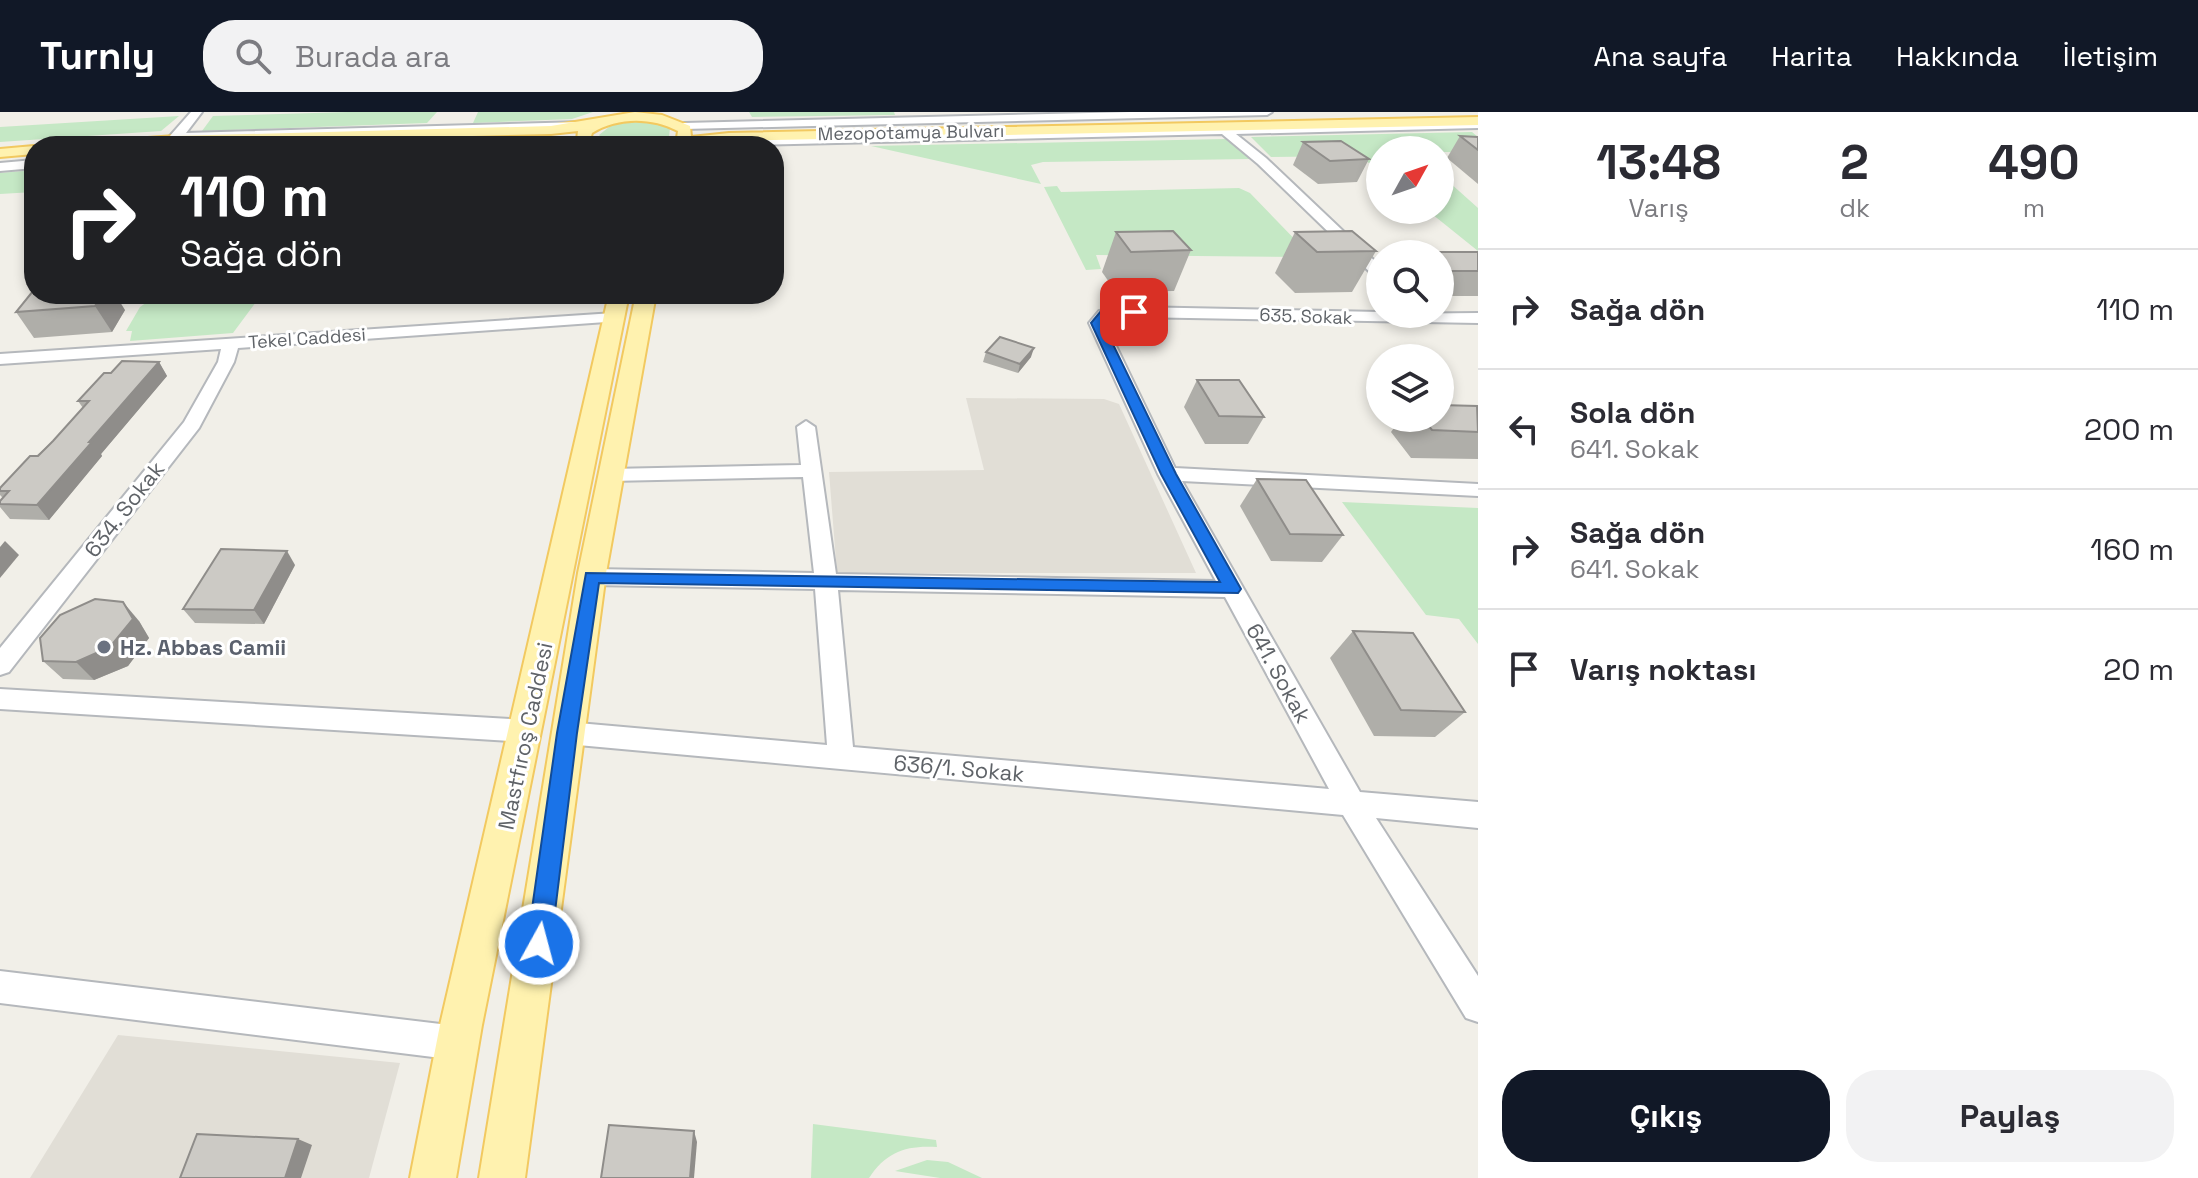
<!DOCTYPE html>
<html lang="tr">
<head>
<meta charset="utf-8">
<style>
	body { margin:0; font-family:"Space Grotesk",sans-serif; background:#f2f2f3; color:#2b2b33; height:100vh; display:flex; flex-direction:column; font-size:30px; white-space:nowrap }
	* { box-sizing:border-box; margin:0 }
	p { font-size:26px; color:#7c7c81 }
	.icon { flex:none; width:44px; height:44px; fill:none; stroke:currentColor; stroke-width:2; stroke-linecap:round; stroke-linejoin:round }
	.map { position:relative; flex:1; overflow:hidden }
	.drawer { display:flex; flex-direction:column; background:#fff; width:720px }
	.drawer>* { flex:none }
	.top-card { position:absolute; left:24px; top:24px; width:760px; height:168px; border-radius:32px; box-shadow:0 4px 12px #0003; background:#202124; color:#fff; overflow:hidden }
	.needle { width:52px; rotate:50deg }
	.buttons { position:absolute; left:1366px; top:24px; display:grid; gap:16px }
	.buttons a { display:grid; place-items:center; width:88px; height:88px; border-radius:50%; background:#fff; box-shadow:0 4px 12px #0003; font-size:40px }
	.pin { position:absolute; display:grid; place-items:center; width:68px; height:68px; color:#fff; margin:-34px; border-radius:16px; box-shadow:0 4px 12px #0006 }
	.me { position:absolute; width:88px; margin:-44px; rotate:7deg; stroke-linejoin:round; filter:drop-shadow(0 0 6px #0008) }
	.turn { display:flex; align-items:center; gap:28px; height:168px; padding:0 24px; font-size:36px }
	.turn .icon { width:104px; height:104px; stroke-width:2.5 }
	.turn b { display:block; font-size:56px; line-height:68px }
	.eta { display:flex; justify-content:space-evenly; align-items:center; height:136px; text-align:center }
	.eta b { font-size:48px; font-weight:600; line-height:56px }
	.primary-button { display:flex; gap:16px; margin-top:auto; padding:16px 24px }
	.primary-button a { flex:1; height:92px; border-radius:32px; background:#111827; color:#fff; font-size:32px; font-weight:600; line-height:92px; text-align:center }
	.primary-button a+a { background:#f2f2f3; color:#2b2b33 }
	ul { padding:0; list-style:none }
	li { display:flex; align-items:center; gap:24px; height:120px; padding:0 24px; border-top:2px solid #e1e1e2 }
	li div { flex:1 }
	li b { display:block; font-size:30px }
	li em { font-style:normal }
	header { display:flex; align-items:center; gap:48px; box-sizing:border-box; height:112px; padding:0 40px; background:#111827; color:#fff }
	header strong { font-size:38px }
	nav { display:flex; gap:44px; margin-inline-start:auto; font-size:28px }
	.search { width:560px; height:72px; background:#f2f2f3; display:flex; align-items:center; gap:20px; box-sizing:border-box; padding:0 28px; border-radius:32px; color:#7c7c81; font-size:30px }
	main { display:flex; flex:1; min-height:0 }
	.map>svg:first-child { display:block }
	.education { fill:#e1ded6 }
	.green { fill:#c5e8c5 }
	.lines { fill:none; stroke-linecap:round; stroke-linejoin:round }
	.minor-casing { stroke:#b5b8bc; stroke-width:4 }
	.major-casing { stroke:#f2c960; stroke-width:4 }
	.minor { fill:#fff; fill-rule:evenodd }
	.major { fill:#fff2af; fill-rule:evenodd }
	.wall { fill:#afaea9 }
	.shaded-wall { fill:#8f8d8a }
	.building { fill:#cccac5; stroke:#8f8d8a; stroke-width:2 }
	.route { fill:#1a73e8; stroke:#114b97; stroke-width:2 }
	.worship-dot { fill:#6b7280; stroke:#fff; stroke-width:3 }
	.labels { text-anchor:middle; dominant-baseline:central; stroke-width:6; stroke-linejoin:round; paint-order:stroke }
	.far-street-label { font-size:18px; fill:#5f6368; stroke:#fff }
	.street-label { font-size:22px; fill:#5f6368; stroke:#fff }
	.worship-label { font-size:22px; font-weight:bold; fill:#5b616d; stroke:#fff; text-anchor:start }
</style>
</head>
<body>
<header>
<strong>Turnly</strong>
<div class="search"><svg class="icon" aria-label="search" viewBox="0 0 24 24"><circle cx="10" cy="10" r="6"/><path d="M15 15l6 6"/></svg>Burada ara</div>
<nav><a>Ana sayfa</a><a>Harita</a><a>Hakkında</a><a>İletişim</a></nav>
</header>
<main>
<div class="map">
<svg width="1478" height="1066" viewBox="0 0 1478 1066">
	<rect width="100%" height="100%" fill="#f1efe8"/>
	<!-- education -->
	<g class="education">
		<path d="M966,286l138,1 15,5 77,169h-359l-8,-101 155,-2z"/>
		<path d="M118,923l282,28 -31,115h-339z"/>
	</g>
	<!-- green -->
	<g class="green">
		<path d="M348,0h89l-10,11 -225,8 11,-15z"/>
		<path d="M478,0h115l-21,7 -99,4z"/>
		<path d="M749,0h145l1,3 -143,2z"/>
		<path d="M179,4l-18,15 -161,11v-15z"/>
		<path d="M646,8l24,8 -1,9c-18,11 -55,16 -70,-2l15,-12z"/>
		<path d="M1472,20l6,5v16l-98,-3v22l-20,-16 -89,1 -20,-20z"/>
		<path d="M1226,27l25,20 -208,3 -12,3 10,19 -170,-38z"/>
		<path d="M34,58v22l-34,2v-21z"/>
		<path d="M1440,62l38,34v43l-51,-41h13z"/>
		<path d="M1057,74l4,6 178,-4 11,5 59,61 -5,3 -208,-2 5,14 -15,1 -42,-83z"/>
		<path d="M146,182h40l14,7 26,-7h36l-29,39 -103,8 2,-10h-6l14,-24 10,-7z"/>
		<path d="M1342,390l136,6v136l-19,-25 -33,-4z"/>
		<path d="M813,1012l123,16 1,7c-31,-2 -51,5 -68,31h-58z"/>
		<path d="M927,1048l21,2 34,16h-42l-45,-7z"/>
	</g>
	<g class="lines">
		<!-- minor casing -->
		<g class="minor-casing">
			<g id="minor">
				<path d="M191,0h11l-16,21 396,-11 6,3 -6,3 -411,14 -2,-5z"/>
				<path d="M1131,0h141l-5,3 -583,14 -6,-3 6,-3z"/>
				<path d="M1478,10v6l-242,6 30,24 114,108v12l-5,-1 -117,-113 -36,-30 -519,12h-23l-4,-3 6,-3 533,-12 5,-4 7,3z"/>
				<path d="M123,26l4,1v4l-86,3 6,-3z"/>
				<path d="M520,31h48l6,3h-60z"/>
				<path d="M34,48v8l-34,3v-8z"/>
				<path d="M1134,195l246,5v2l98,-1v10l-344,-6 -24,1 -5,5 70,145 303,16v12l-296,-15 178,311 118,10v26l-102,-10 102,158v46l-12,-4 -123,-203 -776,-71 -9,-3 -4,-8 4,-8 9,-3 260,23 -12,-156 -223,-4 -8,-2 -3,-6 3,-6 8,-2 222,4 -11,-96 -193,4 -10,-6 10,-6 191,-4 -4,-38 9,-6 9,6 21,147 380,7 -58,-107 -69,-151 10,-12zM838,478l387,7 104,192 -476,-42z"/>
				<path d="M614,201l6,2v6l-382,27 -4,14 -35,66 -190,244 -9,3v-27l184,-226 34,-60 3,-13 -221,15v-10z"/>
				<path d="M0,577l527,31 9,3 4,8 -4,8 -9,3 -527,-33z"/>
				<path d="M0,859l457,55 12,5 5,12 -5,12 -12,5 -457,-57z"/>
			</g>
		</g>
		<!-- major casing -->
		<g class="major-casing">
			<g id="major">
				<path d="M635,0l27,3 28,11 1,11 38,-4 749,-16v8l-749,16 -61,5 9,-8 1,-7c-27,-14 -60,-14 -86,2l-3,10 -5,1 -7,-4 1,-9 -27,3 -465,12 7,-4 82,-6 376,-10z"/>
				<path d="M34,34v8l-34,3v-8z"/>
				<path d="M609,182h20l-147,731 -26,153h-46l30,-153z"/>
				<path d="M636,182h20l-50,279 -81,605h-46l99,-605z"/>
			</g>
		</g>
		<!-- minor -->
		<use href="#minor" class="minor"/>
		<!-- major -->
		<use href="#major" class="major"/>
	</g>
	<!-- wall -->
	<g class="wall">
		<path d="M1460,24l18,1v47l-31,-26z"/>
		<path d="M1303,30l66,17 -12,23 -39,2 -25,-19z"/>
		<path d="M1116,120l75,18 -17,41 -58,1 -14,-20z"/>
		<path d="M1295,120l81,19 -24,41 -57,1 -20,-20z"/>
		<path d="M1429,140h49v44h-38v-42h-13z"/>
		<path d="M33,179l92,19 -13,22 -78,6 -18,-26z"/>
		<path d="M986,240l45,5 -13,16 -35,-11z"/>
		<path d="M159,250l8,14 -66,78 1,2 -53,64 -39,-1 -10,-12v-6l3,-3 -3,-3v-7l53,-47 30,-33 -5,-7 33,-28z"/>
		<path d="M1197,268l67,37 -16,27h-43l-21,-37z"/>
		<path d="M1478,295v52l-67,-1 -20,-26 10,-14h39z"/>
		<path d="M1257,367l86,56 -21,27 -51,-1 -31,-55z"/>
		<path d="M295,453l-31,59 -69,-1 -12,-14z"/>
		<path d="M139,509l10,17 -21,28 -34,14 -31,-1 -20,-18z"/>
		<path d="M1353,519l112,81 -30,25 -61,-1 -44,-78z"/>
	</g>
	<!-- shaded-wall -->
	<g class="shaded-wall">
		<path d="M103,182h12l10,16 -13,22 -17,-26z"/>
		<path d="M1034,236l-3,9 -13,16 2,-9z"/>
		<path d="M159,250l8,14 -66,78 1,2 -53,64 -12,-15 52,-63z"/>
		<path d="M5,429l14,14 -19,23v-31z"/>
		<path d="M287,439l8,14 -31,59 -10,-14z"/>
		<path d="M123,490l16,19 10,17 -21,28 -34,14 -18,-18z"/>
		<path d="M694,1019l3,11 -3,36h-4z"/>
		<path d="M298,1027l14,6 -11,33h-16z"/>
	</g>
	<!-- building -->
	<g class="building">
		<path d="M1460,24l18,1v13z"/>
		<path d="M1341,29l28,18 -39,2 -27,-19z"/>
		<path d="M1173,119l18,19 -60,2 -15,-20z"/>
		<path d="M1352,119l24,20 -59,1 -22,-20z"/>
		<path d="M1429,140h49v19h-27l-11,-10v-7h-9z"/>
		<path d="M33,179h1v3h69l-8,12 -79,6z"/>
		<path d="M1000,225l34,11 -14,16 -34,-12z"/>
		<path d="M122,249l37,1 -70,80h3l-55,63 -37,-1v-3l9,-10h-9v-3l30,-32h8l15,-15 36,-40h-11l26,-28h7z"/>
		<path d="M1197,268h42l25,37 -45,-1z"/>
		<path d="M1440,293l37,1 1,26 -46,-2 -10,-12h18z"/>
		<path d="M1257,367l49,1 37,55 -53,-1z"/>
		<path d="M221,437l66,2 -33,59 -71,-1z"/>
		<path d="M95,487l28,3 10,17 -23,28 -34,15 -33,-1 -3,-23 20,-23z"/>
		<path d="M1353,519l60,2 52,79 -64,-2z"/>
		<path d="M609,1013l85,6 -4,47h-89z"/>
		<path d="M197,1022l101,5 -13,39h-105z"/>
	</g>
	<!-- route -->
	<path class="route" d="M1134,197l6,3 -2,3 -29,2 -6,7 73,150 65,115 -3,4 -639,-10 -22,150 -26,211 -3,9 -9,3 -8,-3 -4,-9 30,-211 29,-160 634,9 -59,-108 -70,-151 10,-12z"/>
	<!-- markers -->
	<circle class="worship-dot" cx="104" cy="535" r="8"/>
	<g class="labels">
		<!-- far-street labels -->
		<g class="far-street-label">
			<text transform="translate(911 20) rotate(-1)">Mezopotamya Bulvarı</text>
			<text transform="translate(1306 204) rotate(2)">635. Sokak</text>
			<text transform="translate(307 226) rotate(-4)">Tekel Caddesi</text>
		</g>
		<!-- street labels -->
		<g class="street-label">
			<text transform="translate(124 397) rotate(-52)">634. Sokak</text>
			<text transform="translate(1279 561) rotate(61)">641. Sokak</text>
			<text transform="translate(525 624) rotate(-78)">Mastfıroş Caddesi</text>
			<text transform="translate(959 656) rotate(5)">636/1. Sokak</text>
		</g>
		<!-- worship labels -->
		<g class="worship-label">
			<text x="120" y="535">Hz. Abbas Camii</text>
		</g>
	</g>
</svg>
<div class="buttons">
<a><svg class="needle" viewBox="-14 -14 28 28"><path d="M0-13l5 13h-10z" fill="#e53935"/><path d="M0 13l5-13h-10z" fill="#7c7c81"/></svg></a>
<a><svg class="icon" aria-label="search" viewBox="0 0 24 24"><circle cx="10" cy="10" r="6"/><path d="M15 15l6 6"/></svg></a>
<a><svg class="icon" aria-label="layers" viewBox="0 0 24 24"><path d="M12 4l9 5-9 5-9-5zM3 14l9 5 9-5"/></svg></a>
</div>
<div class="pin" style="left:1134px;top:200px;background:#d93025"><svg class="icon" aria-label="arrive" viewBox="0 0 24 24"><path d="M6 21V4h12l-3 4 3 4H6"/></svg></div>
<svg class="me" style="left:539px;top:832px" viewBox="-20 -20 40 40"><circle r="17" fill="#1a73e8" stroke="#fff" stroke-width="3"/><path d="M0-11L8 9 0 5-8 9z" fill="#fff"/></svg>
<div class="top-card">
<div class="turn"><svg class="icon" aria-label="right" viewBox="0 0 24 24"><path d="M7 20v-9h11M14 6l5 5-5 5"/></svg><div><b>110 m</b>Sağa dön</div></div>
</div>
</div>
<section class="drawer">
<div class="eta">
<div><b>13:48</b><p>Varış</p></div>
<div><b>2</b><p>dk</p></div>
<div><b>490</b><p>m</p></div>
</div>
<ul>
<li><svg class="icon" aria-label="right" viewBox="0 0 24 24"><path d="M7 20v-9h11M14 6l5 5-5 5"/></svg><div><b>Sağa dön</b></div><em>110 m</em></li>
<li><svg class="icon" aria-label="left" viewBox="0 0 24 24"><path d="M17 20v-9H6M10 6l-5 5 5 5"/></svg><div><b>Sola dön</b><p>641. Sokak</p></div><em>200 m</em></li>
<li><svg class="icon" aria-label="right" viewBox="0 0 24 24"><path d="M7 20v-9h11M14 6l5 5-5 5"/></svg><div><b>Sağa dön</b><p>641. Sokak</p></div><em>160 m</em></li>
<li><svg class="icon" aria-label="arrive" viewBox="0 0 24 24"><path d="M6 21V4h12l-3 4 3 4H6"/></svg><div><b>Varış noktası</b></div><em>20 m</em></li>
</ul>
<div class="primary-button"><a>Çıkış</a><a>Paylaş</a></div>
</section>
</main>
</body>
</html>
